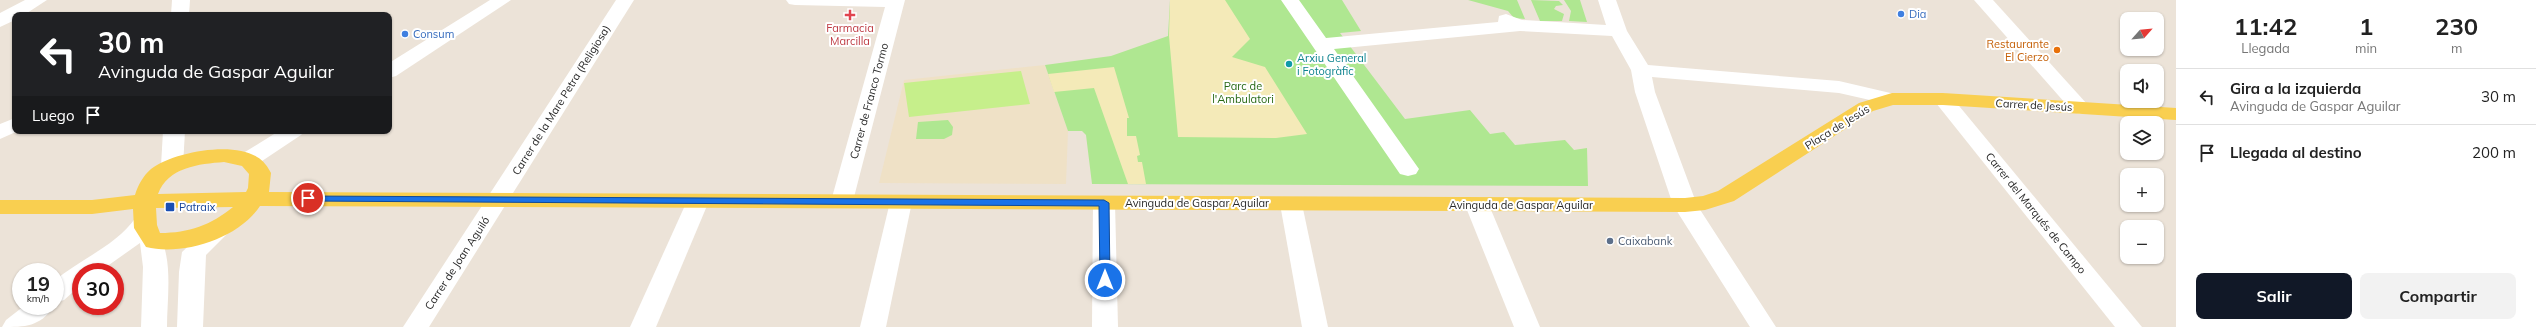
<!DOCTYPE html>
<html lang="es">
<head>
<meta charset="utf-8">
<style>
	body { margin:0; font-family:Mulish,sans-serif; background:#f2f2f2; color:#222; height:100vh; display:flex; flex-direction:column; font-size:15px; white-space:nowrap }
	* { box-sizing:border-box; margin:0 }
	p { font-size:13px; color:#767676 }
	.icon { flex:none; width:22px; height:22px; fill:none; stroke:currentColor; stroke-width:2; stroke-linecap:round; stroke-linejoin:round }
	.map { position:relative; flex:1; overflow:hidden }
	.panel { display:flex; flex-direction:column; background:#fff; width:360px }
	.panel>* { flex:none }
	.top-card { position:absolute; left:12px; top:12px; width:380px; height:122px; border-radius:8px; box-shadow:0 1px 3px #0004; background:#202124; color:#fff; overflow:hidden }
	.needle { width:26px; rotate:63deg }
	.controls { position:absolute; left:2120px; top:12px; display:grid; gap:8px }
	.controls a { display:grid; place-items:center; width:44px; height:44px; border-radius:8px; background:#fff; box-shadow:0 1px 3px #0004; font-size:20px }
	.speed { position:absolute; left:12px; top:263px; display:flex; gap:8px; font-size:20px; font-weight:700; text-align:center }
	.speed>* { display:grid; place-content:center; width:52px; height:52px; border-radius:50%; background:#fff; box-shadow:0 1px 3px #0004; line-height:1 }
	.speed small { font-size:10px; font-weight:400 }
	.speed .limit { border:6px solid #d22; background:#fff; color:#111 }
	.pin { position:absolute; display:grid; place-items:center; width:34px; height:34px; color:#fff; margin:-17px; border:2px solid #fff; border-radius:50%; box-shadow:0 1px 4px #0007 }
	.me { position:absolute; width:44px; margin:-22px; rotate:0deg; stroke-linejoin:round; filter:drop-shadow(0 0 3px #0008) }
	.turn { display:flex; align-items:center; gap:14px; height:84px; padding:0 20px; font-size:18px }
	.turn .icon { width:52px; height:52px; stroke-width:2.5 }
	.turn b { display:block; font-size:28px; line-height:34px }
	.then { display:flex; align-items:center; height:38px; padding:0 20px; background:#0003; gap:8px; font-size:15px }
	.eta { display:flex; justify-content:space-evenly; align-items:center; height:68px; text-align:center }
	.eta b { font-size:24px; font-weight:700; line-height:28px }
	.button { display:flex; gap:8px; margin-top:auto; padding:8px 20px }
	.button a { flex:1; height:46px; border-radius:8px; background:#111827; color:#fff; font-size:16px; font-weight:700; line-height:46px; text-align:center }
	.button a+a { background:#f2f2f2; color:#222 }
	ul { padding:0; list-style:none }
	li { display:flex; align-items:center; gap:12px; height:56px; padding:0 20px; border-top:1px solid #e0e0e0 }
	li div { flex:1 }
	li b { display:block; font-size:15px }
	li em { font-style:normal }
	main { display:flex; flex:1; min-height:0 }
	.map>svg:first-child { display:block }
	.education { fill:#efe1c6 }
	.green { fill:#afe791 }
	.sand { fill:#f4eab8 }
	.pitch { fill:#c6ef8b }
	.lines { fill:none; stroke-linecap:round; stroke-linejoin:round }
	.minor { fill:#fff; fill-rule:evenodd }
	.major { fill:#f9cf50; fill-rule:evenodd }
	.route { fill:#1a73e8; stroke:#114b97 }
	.shop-dot { fill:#3f7fe0; stroke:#fff; stroke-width:1.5 }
	.health-dot { fill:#e0444e; stroke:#fff; stroke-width:1.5 }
	.food-dot { fill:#e8710a; stroke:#fff; stroke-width:1.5 }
	.culture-dot { fill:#0f9aa8; stroke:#fff; stroke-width:1.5 }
	.transit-dot { fill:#1a4fb4; stroke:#fff; stroke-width:1.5 }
	.service-dot { fill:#5c6f8a; stroke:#fff; stroke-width:1.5 }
	.labels { text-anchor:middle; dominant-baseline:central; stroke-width:4; stroke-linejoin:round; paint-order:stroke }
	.shop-label { font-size:11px; fill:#366cbe; stroke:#fff; text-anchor:start }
	.health-label { font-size:11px; fill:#be3a42; stroke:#fff }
	.food-label { font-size:11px; fill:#c56008; stroke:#fff; text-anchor:end }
	.culture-label { font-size:11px; fill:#0d838f; stroke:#fff; text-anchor:start }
	.park-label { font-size:11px; fill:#276915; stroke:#fff }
	.street-label { font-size:11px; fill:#282828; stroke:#fff }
	.transit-label { font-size:11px; fill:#164399; stroke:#fff; text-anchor:start }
	.service-label { font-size:11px; fill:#4e5e75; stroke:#fff; text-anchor:start }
</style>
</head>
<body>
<main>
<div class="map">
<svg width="2176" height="327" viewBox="0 0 2176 327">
	<rect width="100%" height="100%" fill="#ece3d8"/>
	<!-- education -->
	<path class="education" d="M1045,65l23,66 -2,53 -187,-1 25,-103z"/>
	<!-- green -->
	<g class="green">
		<path d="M1170,0h172l19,31 -21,2 65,86 65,-9 20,24 14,-2 11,13 50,-5 9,10 13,-2 1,38 -496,-2 -6,-49 -4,-4h-14l-23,-66 66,-9 57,-20z"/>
		<path d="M1468,0h49l8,19 -11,-1 -6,-7z"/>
		<path d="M1531,0l28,1 4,4 -7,1 -2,3 10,5 -2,7h-22z"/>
		<path d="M1564,0h16l7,22 -18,-1 2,-10z"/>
		<path d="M948,120l5,7 -1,8 -8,4h-28l2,-17z"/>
	</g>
	<!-- sand -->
	<g class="sand">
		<path d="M1170,0h55l25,39 -18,18 33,10 42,67 -31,4 -98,-1 -9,-101z"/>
		<path d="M1114,67l15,51h-2v18h9l4,19 -3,1 1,6h4l4,22h-18l-34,-96 -40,4 -6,-18z"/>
	</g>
	<!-- pitch -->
	<path class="pitch" d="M1021,71l9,33 -121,13 -5,-34z"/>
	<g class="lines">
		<!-- minor -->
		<g class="minor">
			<path d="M25,0h22l-23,15h-9v5l-15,7v-14z"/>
			<path d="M172,0h18l-1,15h-18z"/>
			<path d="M490,0h21l-115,76 -7,2v-15z"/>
			<path d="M616,0h18l-205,327h-26z"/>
			<path d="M786,0h119l-52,201 -3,5 -8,2 -8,-2 -3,-5 54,-194 -90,-2 -6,-1z"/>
			<path d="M1281,0h18l27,38 172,-16 1,-6 7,-2 16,6 84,5 -8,-25h18l11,31 21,34 191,16 60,14 3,4 -3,4 -7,2 -53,-12 -187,-16 3,15 42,113 79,122h-26l-77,-122 -38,-113 -4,-22 -19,-34 -92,-5 -186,18 85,120 -3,5 -8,2 -8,-2z"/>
			<path d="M1974,0h19l94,104 3,4 -3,4 -7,2 -7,-2z"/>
			<path d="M1943,93l7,2 192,232h-27l-179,-224 -3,-4 3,-4z"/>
			<path d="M15,118v13h3l-18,8v-15z"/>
			<path d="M163,131h22l-2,35 -3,5 -8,2 -8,-2 -3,-5z"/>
			<path d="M279,131h26l-4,4 -45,30 -8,2 -8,-2 -3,-5 3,-5z"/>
			<path d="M698,194l8,2 3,5 -53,126h-26l57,-126 3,-5z"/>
			<path d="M901,195l8,2 3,5 -26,125h-26l30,-125 3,-5z"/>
			<path d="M1104,196l8,2 3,5 3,124h-26l1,-124 3,-5z"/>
			<path d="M1291,197l8,2 3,5 26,123h-26l-22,-123 3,-5z"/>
			<path d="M1477,198l8,2 4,5 51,122h-26l-49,-122 4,-5z"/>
			<path d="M144,214l8,3 4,5 -4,7 5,2c17,26 10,66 10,96h-26l2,-60 -3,-24 -41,29h-18v13l-17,15 -9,3v-23c26,-21 62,-35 81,-63z"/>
			<path d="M220,221l8,3 4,5 -26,26 -3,72h-26l2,-55 3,-20 30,-28z"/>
			<path d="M24,306h30c-14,21 -29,21 -52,21l4,-7z"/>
		</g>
		<!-- major -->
		<path class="major" d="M1892,93h51l233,15v12l-233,-15h-50l-20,6 -139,90 -29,9 -20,2 -1425,-6c-22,33 -78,50 -114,41l-12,-19 -1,-19 -41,5h-92v-14h92l43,-5c3,-10 8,-19 16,-26 22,-17 82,-28 106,-12 6,3 11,10 14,16l-2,19 1416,6 18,-2 15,-5 141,-88zM224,162l18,4 7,8 -1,14 -2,4 -88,2c10,-27 41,-30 66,-32zM233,207c-22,18 -44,26 -73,26l-3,-8 -1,-17z"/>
	</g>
	<!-- route -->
	<path class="route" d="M304,196l800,4 5,3 1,77 -5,3 -5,-3 -1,-74 -791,-5 -5,-3z"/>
	<!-- markers -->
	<g class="shop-dot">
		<circle cx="1901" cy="14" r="4"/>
		<circle cx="405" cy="34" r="4"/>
	</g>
	<path class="health-dot" d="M848 9h4v4h4v4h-4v4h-4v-4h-4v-4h4z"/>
	<circle class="food-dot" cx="2057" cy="50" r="4"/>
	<circle class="culture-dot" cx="1289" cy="64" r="4"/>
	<rect class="transit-dot" x="165" y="202" width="10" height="10" rx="2"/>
	<circle class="service-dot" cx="1610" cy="241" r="4"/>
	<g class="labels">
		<!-- shop labels -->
		<g class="shop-label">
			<text x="1909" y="14">Dia</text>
			<text x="413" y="34">Consum</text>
		</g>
		<!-- health labels -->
		<g class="health-label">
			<text x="850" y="28">Farmacia<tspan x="850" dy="13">Marcilla</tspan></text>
		</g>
		<!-- food labels -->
		<g class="food-label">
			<text x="2049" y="44">Restaurante<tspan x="2049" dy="13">El Cierzo</tspan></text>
		</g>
		<!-- culture labels -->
		<g class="culture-label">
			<text x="1297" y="58">Arxiu General<tspan x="1297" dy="13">i Fotogràfic</tspan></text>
		</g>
		<!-- park labels -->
		<g class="park-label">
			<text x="1243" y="86">Parc de<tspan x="1243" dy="13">l'Ambulatori</tspan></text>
		</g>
		<!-- street labels -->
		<g class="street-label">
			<text transform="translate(561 100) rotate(-58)">Carrer de la Mare Petra (Religiosa)</text>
			<text transform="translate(869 101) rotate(-75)">Carrer de Franco Tormo</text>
			<text transform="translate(2034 105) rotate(3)">Carrer de Jesús</text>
			<text transform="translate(1837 127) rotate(-32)">Plaça de Jesús</text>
			<text x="1197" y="203">Avinguda de Gaspar Aguilar</text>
			<text x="1521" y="205">Avinguda de Gaspar Aguilar</text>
			<text transform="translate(2036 213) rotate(51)">Carrer del Marqués de Campo</text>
			<text transform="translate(457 263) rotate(-57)">Carrer de Joan Aguiló</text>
		</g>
		<!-- transit labels -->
		<g class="transit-label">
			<text x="179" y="207">Patraix</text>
		</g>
		<!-- service labels -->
		<g class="service-label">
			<text x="1618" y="241">Caixabank</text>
		</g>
	</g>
</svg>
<div class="controls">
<a><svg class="needle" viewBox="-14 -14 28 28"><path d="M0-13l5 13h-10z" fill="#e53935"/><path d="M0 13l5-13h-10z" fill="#767676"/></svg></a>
<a><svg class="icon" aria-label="sound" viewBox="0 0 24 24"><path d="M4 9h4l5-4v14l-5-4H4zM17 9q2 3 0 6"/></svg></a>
<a><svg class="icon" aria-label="layers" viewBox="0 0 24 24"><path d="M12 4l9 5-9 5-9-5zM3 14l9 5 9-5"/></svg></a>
<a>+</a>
<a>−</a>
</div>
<div class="speed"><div>19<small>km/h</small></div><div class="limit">30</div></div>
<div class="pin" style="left:308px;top:198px;background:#d93025"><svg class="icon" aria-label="arrive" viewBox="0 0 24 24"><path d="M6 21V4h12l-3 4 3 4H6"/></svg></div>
<svg class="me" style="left:1105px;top:280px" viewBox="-20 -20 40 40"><circle r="17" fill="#1a73e8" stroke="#fff" stroke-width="3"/><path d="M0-11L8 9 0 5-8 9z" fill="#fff"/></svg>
<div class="top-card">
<div class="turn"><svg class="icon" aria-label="left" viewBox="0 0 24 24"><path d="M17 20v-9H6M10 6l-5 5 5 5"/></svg><div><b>30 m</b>Avinguda de Gaspar Aguilar</div></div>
<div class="then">Luego<svg class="icon" aria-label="arrive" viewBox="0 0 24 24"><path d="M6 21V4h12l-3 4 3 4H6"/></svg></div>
</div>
</div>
<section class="panel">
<div class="eta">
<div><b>11:42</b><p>Llegada</p></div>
<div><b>1</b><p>min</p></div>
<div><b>230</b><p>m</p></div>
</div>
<ul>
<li><svg class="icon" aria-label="left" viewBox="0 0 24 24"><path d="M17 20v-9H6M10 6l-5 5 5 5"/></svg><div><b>Gira a la izquierda</b><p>Avinguda de Gaspar Aguilar</p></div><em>30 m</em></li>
<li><svg class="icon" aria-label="arrive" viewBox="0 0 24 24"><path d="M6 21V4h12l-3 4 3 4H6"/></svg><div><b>Llegada al destino</b></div><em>200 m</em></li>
</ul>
<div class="button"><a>Salir</a><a>Compartir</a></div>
</section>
</main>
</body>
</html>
